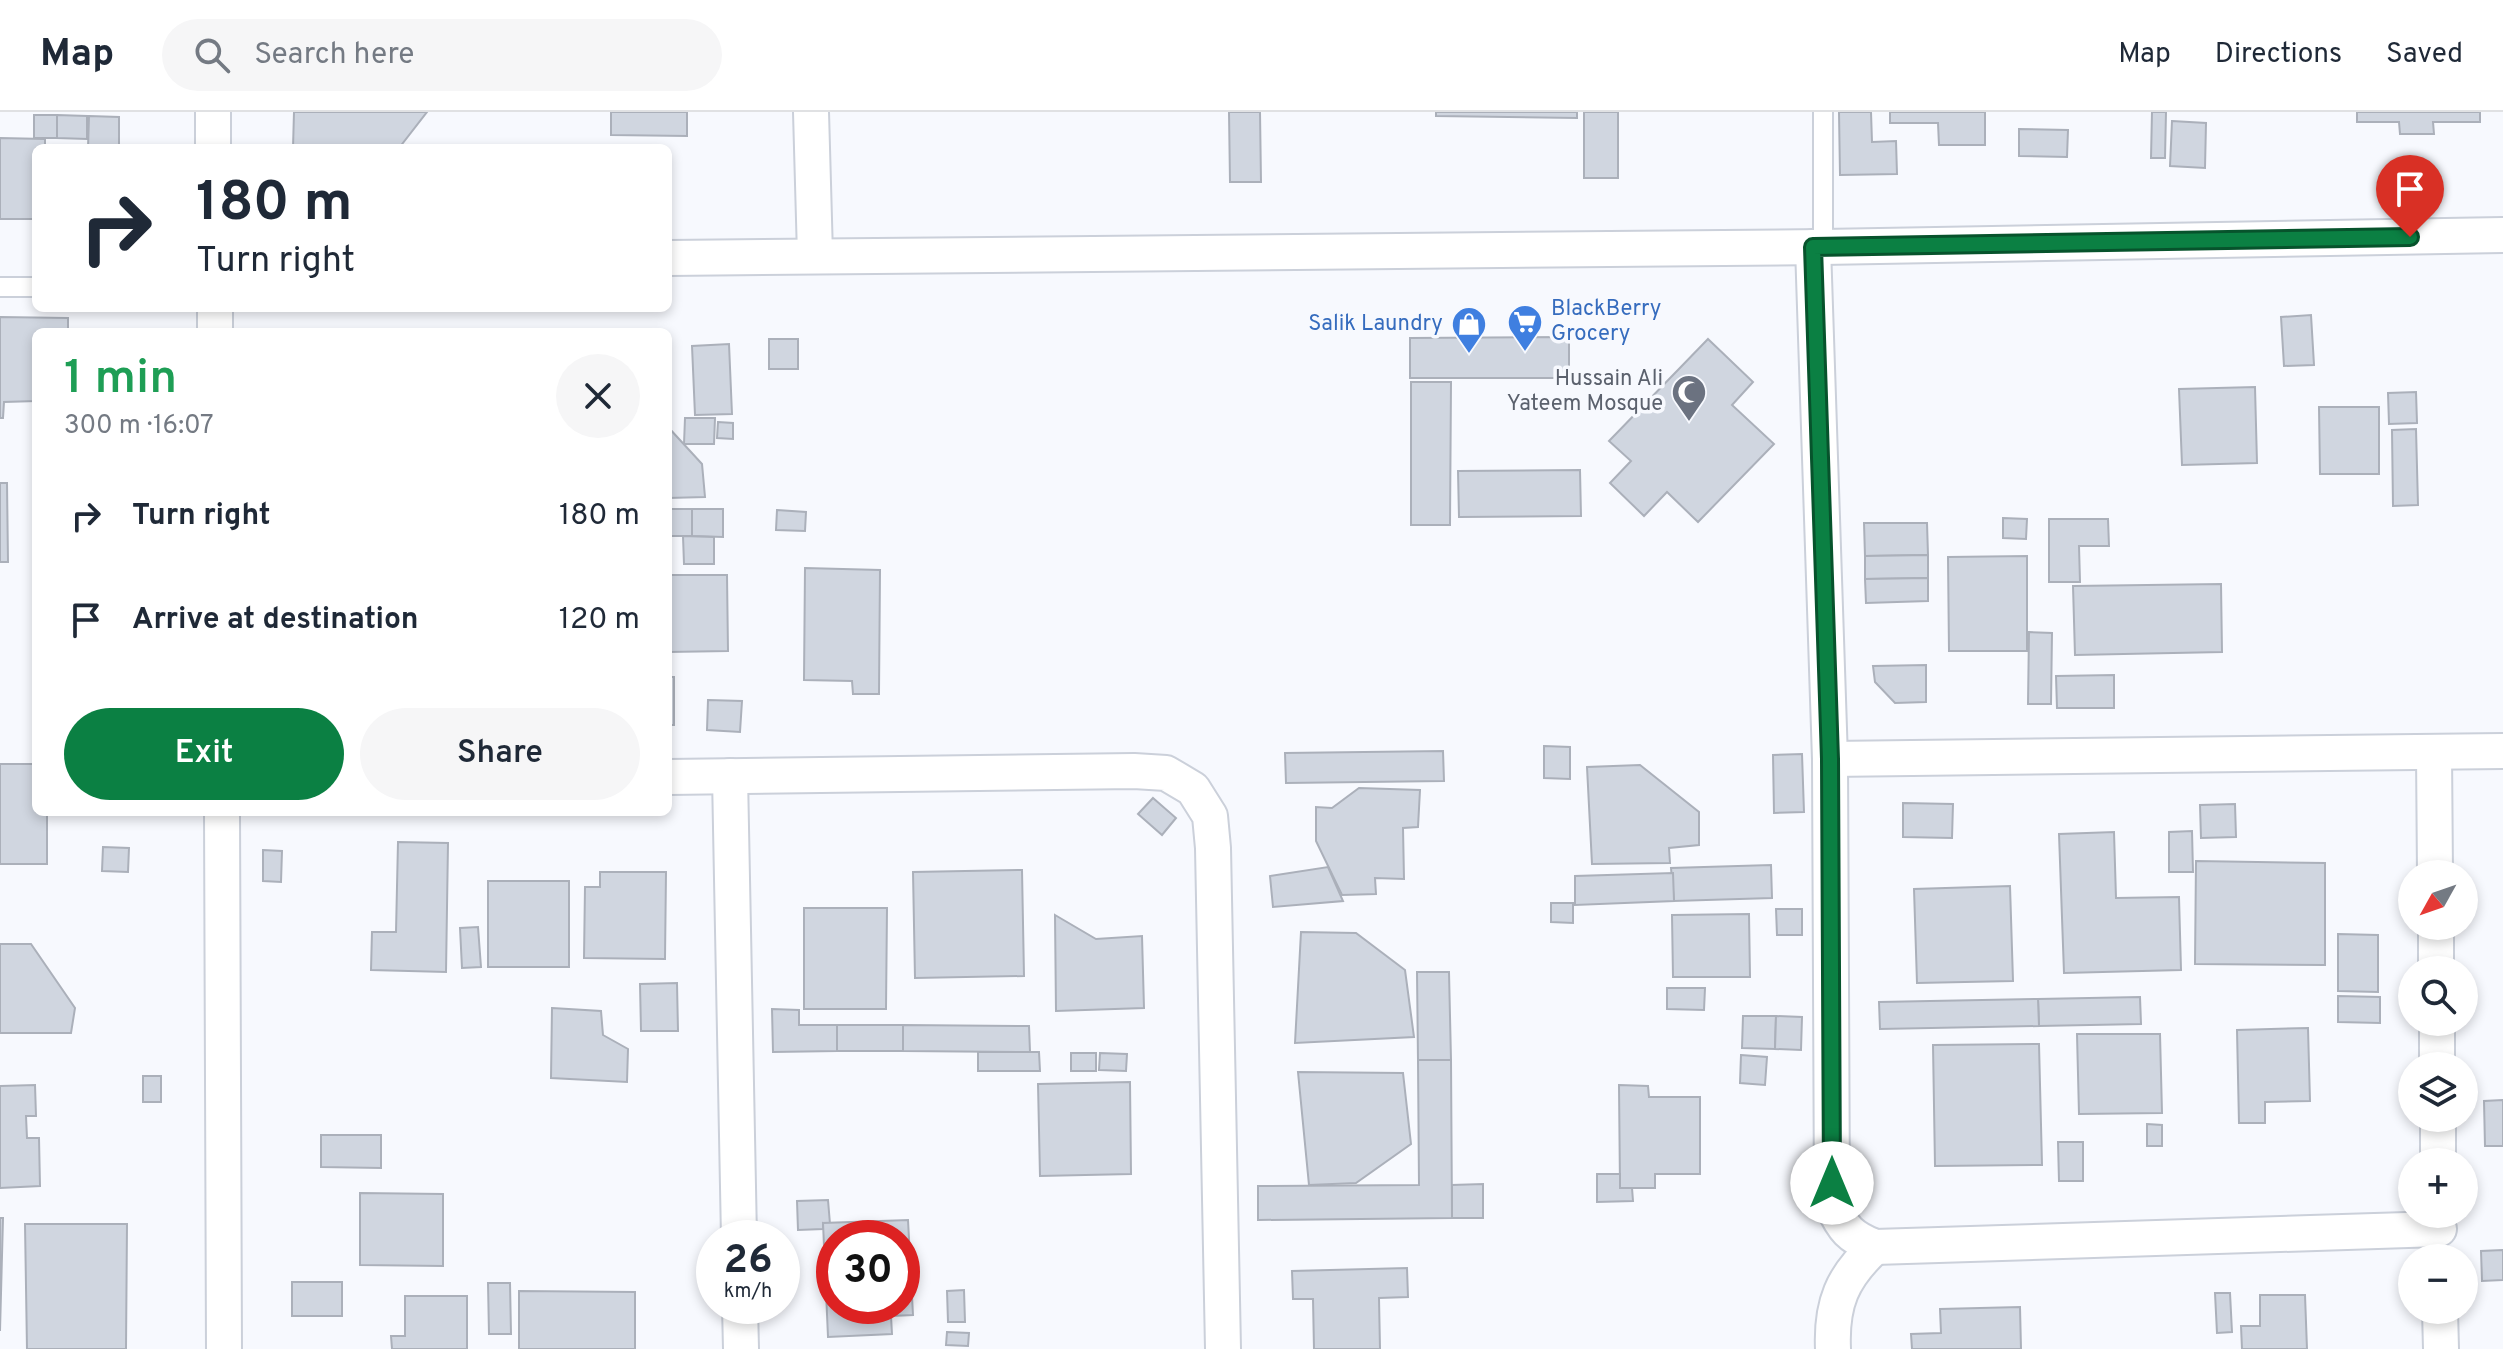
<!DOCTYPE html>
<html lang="en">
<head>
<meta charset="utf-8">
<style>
	body { margin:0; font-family:Overpass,sans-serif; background:#f6f6f7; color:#1f2937; height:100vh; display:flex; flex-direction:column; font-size:30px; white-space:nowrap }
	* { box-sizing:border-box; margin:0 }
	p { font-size:26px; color:#747a83 }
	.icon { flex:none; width:44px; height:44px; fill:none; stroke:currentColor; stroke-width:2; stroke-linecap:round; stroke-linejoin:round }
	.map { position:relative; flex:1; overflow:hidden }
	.panel { position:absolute; left:32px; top:216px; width:640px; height:488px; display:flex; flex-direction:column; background:#fff; border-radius:12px; box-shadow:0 4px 12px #0003 }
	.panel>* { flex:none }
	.hud { position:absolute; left:32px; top:32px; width:640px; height:168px; border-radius:12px; box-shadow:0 4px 12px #0003; background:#fff; color:#1f2937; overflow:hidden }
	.needle { width:52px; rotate:230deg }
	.buttons { position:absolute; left:2398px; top:748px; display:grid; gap:16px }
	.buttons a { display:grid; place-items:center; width:80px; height:80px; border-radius:50%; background:#fff; box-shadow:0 4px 12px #0003; font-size:40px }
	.speed { position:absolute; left:696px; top:1108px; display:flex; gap:16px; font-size:40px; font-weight:700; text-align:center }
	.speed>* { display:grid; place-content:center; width:104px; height:104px; border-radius:50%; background:#fff; box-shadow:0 4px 12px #0003; line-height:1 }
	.speed small { font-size:20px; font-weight:400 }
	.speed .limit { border:12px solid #d22; background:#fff; color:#111 }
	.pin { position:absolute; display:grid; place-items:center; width:68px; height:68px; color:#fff; margin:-82px -34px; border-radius:50% 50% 50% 0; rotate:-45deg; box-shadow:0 0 8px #0007 }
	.pin .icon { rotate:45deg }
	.me { position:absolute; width:88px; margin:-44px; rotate:0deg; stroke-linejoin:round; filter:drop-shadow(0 0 6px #0008) }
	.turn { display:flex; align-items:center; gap:28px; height:168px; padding:0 32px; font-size:36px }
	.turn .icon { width:104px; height:104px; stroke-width:2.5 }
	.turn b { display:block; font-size:56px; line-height:68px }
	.round { display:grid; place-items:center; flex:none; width:84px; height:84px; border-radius:42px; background:#f6f6f7 }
	.head { display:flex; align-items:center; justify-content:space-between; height:136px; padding:0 32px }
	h1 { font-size:48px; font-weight:600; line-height:60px; color:#1e9e55 }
	.action { display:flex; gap:16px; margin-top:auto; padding:16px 32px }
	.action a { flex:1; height:92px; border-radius:48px; background:#0b8043; color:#fff; font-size:32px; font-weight:600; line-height:92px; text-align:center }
	.action a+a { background:#f6f6f7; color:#1f2937 }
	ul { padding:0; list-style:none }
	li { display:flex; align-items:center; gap:24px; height:104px; padding:0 32px }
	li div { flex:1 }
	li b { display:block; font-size:30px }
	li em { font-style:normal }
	header { display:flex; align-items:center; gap:48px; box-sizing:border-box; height:112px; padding:0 40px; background:#fff; border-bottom:2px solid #e0e1e3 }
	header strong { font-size:38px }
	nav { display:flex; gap:44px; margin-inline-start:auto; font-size:28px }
	.search { width:560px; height:72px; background:#f6f6f7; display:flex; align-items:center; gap:20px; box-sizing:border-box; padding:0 28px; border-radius:44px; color:#747a83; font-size:30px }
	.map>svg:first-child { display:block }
	.building { fill:#d0d6e0; stroke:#abb0ba; stroke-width:2; fill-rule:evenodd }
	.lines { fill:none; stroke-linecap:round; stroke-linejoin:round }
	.lane-casing { stroke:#cbd0da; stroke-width:22 }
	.street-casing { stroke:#cbd0da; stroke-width:38 }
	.lane { stroke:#fff; stroke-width:18 }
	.street { stroke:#fff; stroke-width:34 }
	.route-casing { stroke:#07532c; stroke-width:20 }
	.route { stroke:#0b8043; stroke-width:14 }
	.labels { text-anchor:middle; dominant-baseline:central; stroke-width:7; stroke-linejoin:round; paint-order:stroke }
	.shop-label { font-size:22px; fill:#366cbe; stroke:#f7f9fe; text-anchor:start }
	.worship-label { font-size:22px; fill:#5b616d; stroke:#f7f9fe; text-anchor:end }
</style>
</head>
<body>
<header>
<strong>Map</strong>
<div class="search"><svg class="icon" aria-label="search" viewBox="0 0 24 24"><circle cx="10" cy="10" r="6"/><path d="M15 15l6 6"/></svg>Search here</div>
<nav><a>Map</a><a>Directions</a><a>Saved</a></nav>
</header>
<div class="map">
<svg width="2503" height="1237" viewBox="0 0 2503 1237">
	<rect width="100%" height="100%" fill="#f7f9fe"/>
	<!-- building -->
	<g class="building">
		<path d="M294,0h133l-28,36h-106z"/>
		<path d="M611,0h76v24l-76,-1z"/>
		<path d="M1229,0h31l1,70h-31z"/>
		<path d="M1436,0h141v6l-141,-2z"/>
		<rect x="1584" y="0" width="34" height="66"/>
		<path d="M1839,0h32l1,30 24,-1 1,33 -57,1z"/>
		<path d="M1890,0h95v33h-46l-1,-22h-48z"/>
		<path d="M2152,0h14l-1,46h-14z"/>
		<path d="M2357,0h123v10h-47l1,12h-34l-1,-12h-42z"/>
		<rect x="34" y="3" width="23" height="23"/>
		<path d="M57,3l30,1v23l-30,-1z"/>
		<path d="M89,4l30,1v31h-31z"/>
		<path d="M2172,9l34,2 -1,45 -35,-2z"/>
		<path d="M2019,17l49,1 -1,27 -48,-1z"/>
		<path d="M0,26l45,1v9h-9v71h-36z"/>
		<path d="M2311,203l3,50 -30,1 -3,-49z"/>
		<path d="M0,205l68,1v14h-32v69l-32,1 -1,16h-3z"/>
		<path d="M1569,225v41h-159v-40z"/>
		<rect x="769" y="227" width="29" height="30"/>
		<path d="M1708,227l45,43 -21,23 42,39 -76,78 -31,-30 -23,24 -34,-33 21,-22 -22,-20z"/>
		<path d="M729,232l3,70 -37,1 -3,-69z"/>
		<path d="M1411,270h40l-1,143h-39z"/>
		<path d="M2255,275l2,76 -75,2 -3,-76z"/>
		<path d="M2416,280l1,31 -28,1 -1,-31z"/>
		<path d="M2319,295h60v67h-59z"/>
		<path d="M685,306h30l-1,26h-30z"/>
		<path d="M718,310l15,1v16l-16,-1z"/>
		<path d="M668,315l34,37 3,33 -37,1z"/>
		<path d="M2416,317l2,76 -25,1 -1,-76z"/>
		<path d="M1580,358l1,46 -122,1 -1,-46z"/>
		<path d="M0,371h7l1,79h-8z"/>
		<rect x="668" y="397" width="24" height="27"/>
		<path d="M692,397h31v28l-31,-1z"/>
		<path d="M777,398l29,2 -1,19 -29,-1z"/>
		<path d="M2003,406l24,1 -1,20 -23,-1z"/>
		<path d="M2049,407h59l1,27h-30l1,36h-31z"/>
		<path d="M1864,411h63l1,32 -63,1z"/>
		<path d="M683,424l31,1v27h-30z"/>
		<path d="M1928,443v23l-63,1v-23z"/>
		<path d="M2027,444v95h-78l-1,-94z"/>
		<path d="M805,456l75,2 -1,124h-26l-1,-13 -48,-1z"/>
		<path d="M668,463h59l1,76 -60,1z"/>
		<path d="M1928,466v23l-62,2 -1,-24z"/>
		<path d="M2221,472l1,68 -147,3 -2,-69z"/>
		<path d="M2029,520l23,1 -1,71h-23z"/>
		<path d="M1926,553v37l-31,1 -20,-21 -2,-16z"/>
		<path d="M2114,563v33h-57l-1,-32z"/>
		<rect x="668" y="565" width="6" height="48"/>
		<path d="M708,588l34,1 -2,31 -33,-2z"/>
		<path d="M1544,634l26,1v32l-26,-1z"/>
		<path d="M1443,639l1,30 -158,2 -1,-30z"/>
		<path d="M1802,642l2,58 -30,1 -1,-58z"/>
		<path d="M0,652h36v48h11v52h-47z"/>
		<path d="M1640,653l59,47v33l-30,3 1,15 -78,1 -5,-97z"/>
		<path d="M1359,676l61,2 -2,37 -15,1 1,51 -29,-1 1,16 -34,1 -26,-54v-34l16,1z"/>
		<path d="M1153,686l23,20 -14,17 -24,-21z"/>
		<path d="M1903,691l50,1 -1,34 -49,-1z"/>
		<path d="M2235,692l1,33 -35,1 -1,-33z"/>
		<path d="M2192,719l1,41h-24v-40z"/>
		<path d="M2114,720l2,66 63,-1 2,73 -117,3 -5,-139z"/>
		<path d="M398,730l50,1 -2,129 -75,-2 1,-38h24z"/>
		<path d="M103,735l26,1 -1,24 -26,-1z"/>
		<path d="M263,738l19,1 -1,31 -18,-1z"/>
		<path d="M2196,749l129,2v102l-130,-1z"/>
		<path d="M1771,753l1,33 -98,3 -3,-33z"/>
		<path d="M1328,755l15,34 -70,6 -3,-31z"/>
		<path d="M1022,758l2,106 -109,2 -2,-106z"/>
		<path d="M600,760h66l-1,87 -81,-1 1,-71h15z"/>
		<path d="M1673,761l1,28 -99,4v-29z"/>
		<rect x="488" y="769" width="81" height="86"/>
		<path d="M2010,774l3,95 -96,2 -3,-94z"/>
		<path d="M1551,791h22v20l-22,-1z"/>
		<path d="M804,796h83l-1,101h-82z"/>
		<path d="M1776,797h26v26h-25z"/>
		<path d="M1749,802l1,63h-77l-1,-62z"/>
		<path d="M1055,803l41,24 46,-3 2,72 -88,3z"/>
		<path d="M478,815l3,40 -19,1 -2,-40z"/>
		<path d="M1301,820l55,1 49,37 9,67 -119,6z"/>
		<path d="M2338,822l40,1v57l-40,-1z"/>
		<path d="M0,832h31l44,64 -4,25h-71z"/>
		<path d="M1417,860h32l2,88h-33z"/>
		<path d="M677,871l1,48h-37l-1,-47z"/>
		<path d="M1667,876h38l-1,22 -37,-1z"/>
		<path d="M2338,884l42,1v26l-42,-1z"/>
		<path d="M2140,885l1,27 -102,2 -1,-27z"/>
		<path d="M2038,887l1,27 -159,3 -1,-27z"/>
		<path d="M552,896l49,3 2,24 25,14 -1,33 -76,-4z"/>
		<path d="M772,897l27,1v15h38v26l-64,1z"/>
		<path d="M1743,904h33l-1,33 -33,-1z"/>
		<path d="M1776,904l26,1 -1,33 -26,-1z"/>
		<rect x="837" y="913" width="66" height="26"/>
		<path d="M903,913l126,1 1,26 -127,-1z"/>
		<path d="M2308,916l2,73 -45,1v21h-26l-2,-93z"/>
		<path d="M2077,922h83l2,79 -83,1z"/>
		<path d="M2039,932l3,121 -107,1 -2,-121z"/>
		<path d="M978,940h61l1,19h-62z"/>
		<rect x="1071" y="941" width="25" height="18"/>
		<path d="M1100,941l27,1 -1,17 -27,-1z"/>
		<path d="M1741,943l26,2 -2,28 -25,-2z"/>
		<path d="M1418,948h33l1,158 -194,2v-34l161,-1z"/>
		<path d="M1298,960l105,1 8,71 -55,39 -47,2z"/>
		<rect x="143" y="964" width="18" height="26"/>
		<path d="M1130,970l1,92 -91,2 -2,-92z"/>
		<path d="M35,973l1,31h-10l1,22h12l1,48 -40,2v-102z"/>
		<path d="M1619,973l29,1 1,11h51v77h-45v14h-35z"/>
		<path d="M2503,988v46h-18l-1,-45z"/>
		<path d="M2147,1012l15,1v21h-15z"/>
		<path d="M321,1023h60v33l-60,-1z"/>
		<path d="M2058,1030h25v39h-24z"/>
		<path d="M1597,1062h23v14h12l1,13 -36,1z"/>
		<path d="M1483,1072v34h-31v-33z"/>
		<path d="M360,1081l83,1v72l-83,-1z"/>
		<path d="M828,1088l2,24 -7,-1v6l-25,1 -1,-29z"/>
		<path d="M0,1106h3l-3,113z"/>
		<path d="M908,1108l5,95 -22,1 1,18 -64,3 -5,-114zM834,1126h68v68h-68z"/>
		<path d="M25,1112h102l-1,125h-99z"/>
		<path d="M2503,1138v30l-21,1 -1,-30z"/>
		<path d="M1407,1156l1,29 -29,1 1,51h-66l-1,-50h-20l-1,-28z"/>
		<rect x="292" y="1170" width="50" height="34"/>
		<path d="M488,1171h22l1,51h-22z"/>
		<path d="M964,1178l1,32h-17l-1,-31z"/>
		<path d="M519,1179l116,1v57h-116z"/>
		<path d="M2215,1181h15l2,39 -15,1z"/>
		<path d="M2260,1183h45l2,54h-65l-1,-23h19z"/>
		<path d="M405,1184h62v53h-75l-1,-13h14z"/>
		<path d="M2020,1195l1,42h-109l-1,-15 30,-1 -1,-24z"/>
		<path d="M947,1220l22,1 -1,13 -22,-1z"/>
	</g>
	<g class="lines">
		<!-- lane casing -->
		<g class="lane-casing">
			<g id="lane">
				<path d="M1823,135v-135"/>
				<path d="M0,175h36"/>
			</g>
		</g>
		<!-- street casing -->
		<g class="street-casing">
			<g id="street">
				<path d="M213,0v36"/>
				<path d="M811,0l4,143"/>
				<path d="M1813,135l17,512 2,445c11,25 18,33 43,43l564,-18"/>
				<path d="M668,146l1155,-11 680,-12"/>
				<path d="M215,196v24"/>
				<path d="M2434,641l1,121"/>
				<path d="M1830,647l673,-8"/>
				<path d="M730,664l9,462"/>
				<path d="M668,665l466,-6 32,2 27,16 17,27 3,32 10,501"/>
				<path d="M222,700l2,537"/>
				<path d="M2436,814v44"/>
				<path d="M2437,910v44"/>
				<path d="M2438,1006v44"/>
				<path d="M740,1194l1,43"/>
				<path d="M2440,1198l1,39"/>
				<path d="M1833,1237c-2,-45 9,-72 42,-102"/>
			</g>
		</g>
		<!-- lane -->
		<use href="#lane" class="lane"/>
		<!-- street -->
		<use href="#street" class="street"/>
	</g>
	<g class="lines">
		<!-- route casing -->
		<g class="route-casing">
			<path id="route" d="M1832,1071l-2,-424 -17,-512 597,-10"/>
		</g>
		<!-- route -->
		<use href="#route" class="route"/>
	</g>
	<!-- icons -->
	<defs>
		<g id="supermarket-pin" transform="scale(1.8)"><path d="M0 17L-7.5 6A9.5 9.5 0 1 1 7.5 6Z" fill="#3f7fe0" stroke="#f7f9fe"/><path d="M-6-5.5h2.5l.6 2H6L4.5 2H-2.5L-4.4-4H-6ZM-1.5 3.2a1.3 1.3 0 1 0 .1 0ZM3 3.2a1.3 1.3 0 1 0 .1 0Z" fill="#fff"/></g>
		<g id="shop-pin" transform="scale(1.8)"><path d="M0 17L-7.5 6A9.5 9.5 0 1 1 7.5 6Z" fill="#3f7fe0" stroke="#f7f9fe"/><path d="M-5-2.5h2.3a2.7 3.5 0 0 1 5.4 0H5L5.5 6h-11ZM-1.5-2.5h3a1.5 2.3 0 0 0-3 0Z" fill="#fff"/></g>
		<g id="mosque-pin" transform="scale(1.8)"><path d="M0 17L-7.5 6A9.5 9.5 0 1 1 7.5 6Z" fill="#6b7280" stroke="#f7f9fe"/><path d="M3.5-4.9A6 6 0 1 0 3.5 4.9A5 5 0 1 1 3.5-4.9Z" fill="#fff"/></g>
	</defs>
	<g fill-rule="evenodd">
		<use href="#supermarket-pin" x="1525" y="210"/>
		<use href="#shop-pin" x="1469" y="212"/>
		<use href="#mosque-pin" x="1689" y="280"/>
	</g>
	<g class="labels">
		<!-- shop labels -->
		<g class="shop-label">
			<text x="1551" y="197">BlackBerry<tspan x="1551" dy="25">Grocery</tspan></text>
			<text x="1443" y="212" text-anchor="end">Salik Laundry</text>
		</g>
		<!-- worship labels -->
		<g class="worship-label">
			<text x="1663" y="267">Hussain Ali<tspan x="1663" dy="25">Yateem Mosque</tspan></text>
		</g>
	</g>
</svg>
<div class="buttons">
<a><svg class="needle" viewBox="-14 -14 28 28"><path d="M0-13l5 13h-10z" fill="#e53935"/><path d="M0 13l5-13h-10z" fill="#747a83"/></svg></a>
<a><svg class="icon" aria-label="search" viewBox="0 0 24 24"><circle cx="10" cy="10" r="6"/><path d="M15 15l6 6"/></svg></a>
<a><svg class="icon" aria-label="layers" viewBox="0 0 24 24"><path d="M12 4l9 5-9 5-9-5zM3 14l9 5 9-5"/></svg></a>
<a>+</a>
<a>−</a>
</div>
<div class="speed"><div>26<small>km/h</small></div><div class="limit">30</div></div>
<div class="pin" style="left:2410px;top:125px;background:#d93025"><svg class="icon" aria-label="arrive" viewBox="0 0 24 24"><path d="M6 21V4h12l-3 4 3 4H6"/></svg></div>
<svg class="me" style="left:1832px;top:1071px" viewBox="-20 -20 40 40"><circle r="19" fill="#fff"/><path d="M0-13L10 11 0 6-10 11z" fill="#0b8043"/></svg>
<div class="hud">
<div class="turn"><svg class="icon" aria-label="right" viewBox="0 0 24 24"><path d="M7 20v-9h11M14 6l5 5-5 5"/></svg><div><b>180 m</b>Turn right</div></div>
</div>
<section class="panel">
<div class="head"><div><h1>1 min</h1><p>300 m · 16:07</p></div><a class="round"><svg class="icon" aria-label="close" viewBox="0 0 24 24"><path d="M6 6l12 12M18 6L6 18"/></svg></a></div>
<ul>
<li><svg class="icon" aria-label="right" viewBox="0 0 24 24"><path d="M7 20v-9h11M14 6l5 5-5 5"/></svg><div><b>Turn right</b></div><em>180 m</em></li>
<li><svg class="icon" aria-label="arrive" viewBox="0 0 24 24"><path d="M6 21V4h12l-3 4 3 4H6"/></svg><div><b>Arrive at destination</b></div><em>120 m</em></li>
</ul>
<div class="action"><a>Exit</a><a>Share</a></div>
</section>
</div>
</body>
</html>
